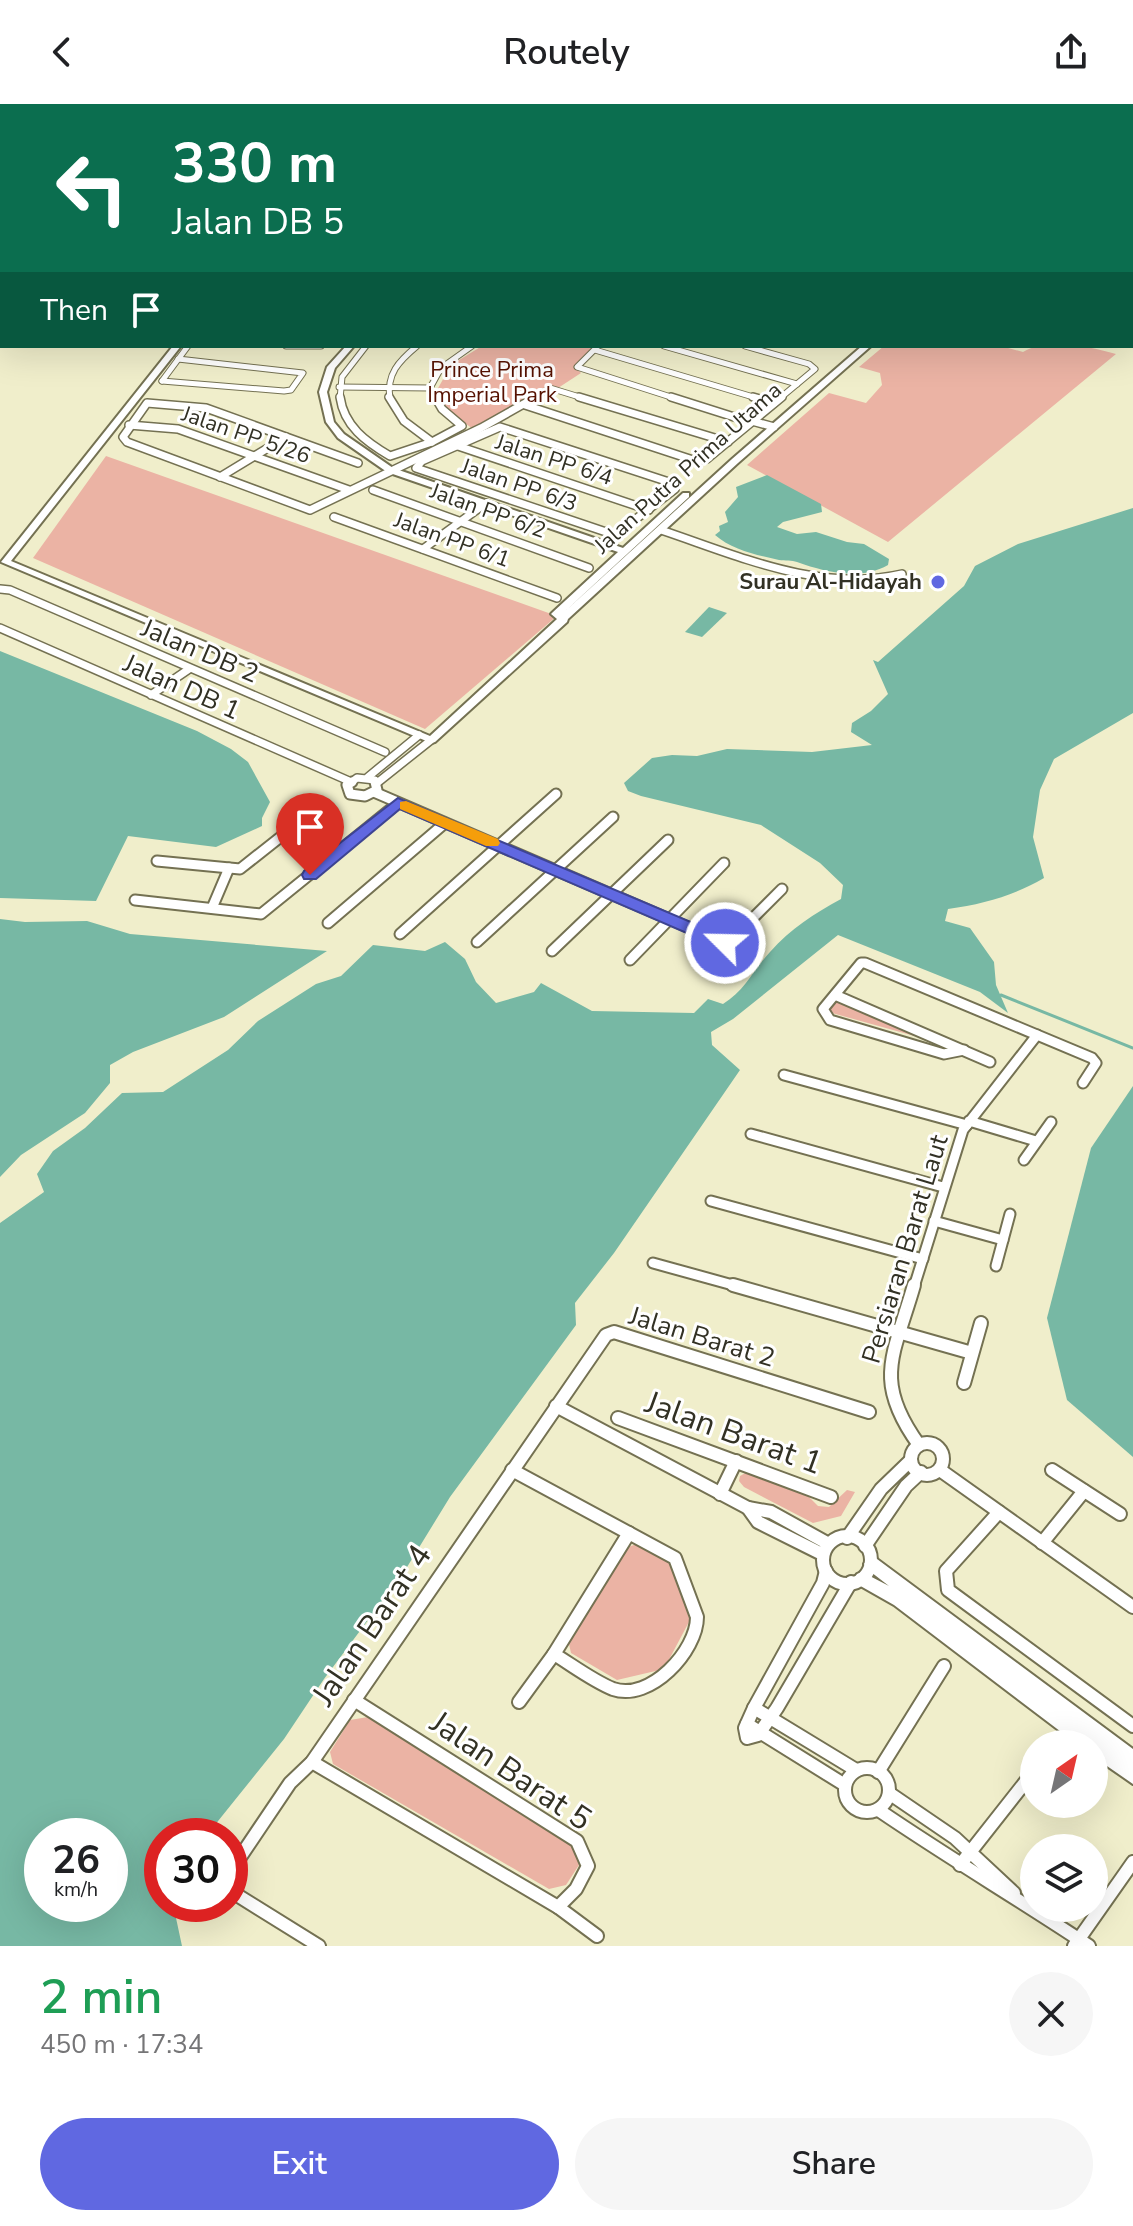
<!DOCTYPE html>
<html lang="en">
<head>
<meta charset="utf-8">
<style>
	body { margin:0; font-family:"Nunito Sans",sans-serif; background:#f6f6f6; color:#202124; height:100vh; display:flex; flex-direction:column; font-size:30px; white-space:nowrap }
	* { box-sizing:border-box; margin:0 }
	p { font-size:26px; color:#757577 }
	.icon { flex:none; width:44px; height:44px; fill:none; stroke:currentColor; stroke-width:2; stroke-linecap:round; stroke-linejoin:round }
	.map { position:relative; height:1842px; overflow:hidden }
	.sheet { display:flex; flex-direction:column; background:#fff; flex:1 }
	.sheet>* { flex:none }
	.top-card { position:absolute; left:0px; top:0px; width:1134px; height:244px; box-shadow:0 8px 32px #0002; background:#0b6e4f; color:#fff; overflow:hidden }
	.needle { width:52px; rotate:34deg }
	.buttons { position:absolute; left:1020px; top:1626px; display:grid; gap:16px }
	.buttons a { display:grid; place-items:center; width:88px; height:88px; border-radius:50%; background:#fff; box-shadow:0 8px 32px #0002; font-size:40px }
	.speed { position:absolute; left:24px; top:1714px; display:flex; gap:16px; font-size:40px; font-weight:700; text-align:center }
	.speed>* { display:grid; place-content:center; width:104px; height:104px; border-radius:50%; background:#fff; box-shadow:0 8px 32px #0002; line-height:1 }
	.speed small { font-size:20px; font-weight:400 }
	.speed .limit { border:12px solid #d22; background:#fff; color:#111 }
	.pin { position:absolute; display:grid; place-items:center; width:68px; height:68px; color:#fff; margin:-82px -34px; border-radius:50% 50% 50% 0; rotate:-45deg; box-shadow:0 0 8px #0007 }
	.pin .icon { rotate:45deg }
	.me { position:absolute; width:88px; margin:-44px; rotate:293deg; stroke-linejoin:round; filter:drop-shadow(0 0 6px #0008) }
	.turn { display:flex; align-items:center; gap:28px; height:168px; padding:0 40px; font-size:36px }
	.turn .icon { width:104px; height:104px; stroke-width:2.5 }
	.turn b { display:block; font-size:56px; line-height:68px }
	.then { display:flex; align-items:center; height:76px; padding:0 40px; background:#0003; gap:16px; font-size:30px }
	.round { display:grid; place-items:center; flex:none; width:84px; height:84px; border-radius:42px; background:#f6f6f6 }
	.overview { display:flex; align-items:center; justify-content:space-between; height:136px; padding:0 40px }
	h1 { font-size:48px; font-weight:600; line-height:60px; color:#1e9e55 }
	.cta { display:flex; gap:16px; margin-top:auto; padding:16px 40px }
	.cta a { flex:1; height:92px; border-radius:48px; background:#6068e1; color:#fff; font-size:32px; font-weight:600; line-height:92px; text-align:center }
	.cta a+a { background:#f6f6f6; color:#202124 }
	header { display:flex; justify-content:space-between; align-items:center; height:104px; padding:0 40px; background:#fff; font-size:36px; font-weight:600 }
	.map>svg:first-child { display:block }
	.green { fill:#ebb3a4 }
	.water { fill:#77b8a4; fill-rule:evenodd }
	.lines { fill:none; stroke-linecap:round; stroke-linejoin:round }
	.stream { stroke:#77b8a4; stroke-width:3 }
	.street-far3-casing { stroke:#747152; stroke-width:7 }
	.street-far2-casing { stroke:#747152; stroke-width:10 }
	.street-far1-casing { stroke:#747152; stroke-width:13 }
	.street-casing { stroke:#747152; stroke-width:16 }
	.secondary-casing { stroke:#747152; stroke-width:4 }
	.street-far3 { stroke:#fff; stroke-width:5 }
	.street-far2 { stroke:#fff; stroke-width:7 }
	.street-far1 { stroke:#fff; stroke-width:9 }
	.street { stroke:#fff; stroke-width:12 }
	.secondary { fill:#fff; fill-rule:evenodd }
	.route { fill:#6068e1; stroke:#3e4492; stroke-width:2 }
	.slow { fill:#f59e0b }
	.poi-dot { fill:#6068e1; stroke:#fff; stroke-width:3 }
	.labels { text-anchor:middle; dominant-baseline:central; stroke-width:6; stroke-linejoin:round; paint-order:stroke }
	.far-park-label { font-size:22px; fill:#561101; stroke:#fff }
	.far-street-label { font-size:22px; fill:#323124; stroke:#fff }
	.far-poi-label { font-size:22px; font-weight:bold; fill:#323124; stroke:#fff; text-anchor:end }
	.street-label { font-size:26px; fill:#323124; stroke:#fff }
	.near-street-label { font-size:32px; fill:#323124; stroke:#fff }
</style>
</head>
<body>
<header><svg class="icon" aria-label="back" viewBox="0 0 24 24"><path d="M15 5l-7 7 7 7"/></svg>Routely<svg class="icon" aria-label="share" viewBox="0 0 24 24"><path d="M12 15V3M7 8l5-5 5 5M5 13v7h14v-7"/></svg></header>
<div class="map">
<svg width="1133" height="1842" viewBox="0 0 1133 1842">
	<rect width="100%" height="100%" fill="#f0eecb"/>
	<!-- green -->
	<g class="green">
		<path d="M482,242h115l-19,16 -2,6 5,5 -23,15h-12l-73,41 -26,-19 -10,-20 14,-25z"/>
		<path d="M884,242h117l22,6c25,-15 65,-6 93,2l-228,188 -141,-77 82,-72 37,10 16,-18 -2,-12 -21,-6z"/>
		<path d="M106,352l451,160 -132,113 -392,-171z"/>
		<path d="M842,897l94,41 -104,-29 -3,-4 5,-7z"/>
		<path d="M747,1368l55,18 16,16 11,1 18,-17 8,2 -14,24 -28,7 -69,-36 -5,-6 1,-5z"/>
		<path d="M637,1440l32,17 21,59 -26,49 -47,11 -46,-27 -2,-9 56,-96z"/>
		<path d="M368,1613l205,128 6,20 -13,20 -17,4 -216,-125 -3,-12 20,-32z"/>
	</g>
	<!-- water -->
	<g class="water">
		<path d="M767,371l54,29 1,8 -39,10 -6,5 20,7 19,-2 31,10 17,2 25,15 -1,6c-28,16 -63,7 -91,-3 -5,-2 -12,-1 -18,-2 -22,-5 -47,-10 -64,-25l5,-4 -1,-5 9,-4 -3,-10 13,-15 -2,-10z"/>
		<path d="M1133,404v205l-79,46 -14,31 -7,47 11,41c-31,18 -60,26 -96,31l-3,12 25,7 24,34 2,23 12,28 -28,-21 -142,-57 -105,84 -22,13 1,13 28,25 -126,183 -39,50 1,22 -126,172 -46,75 -80,107 -40,60 -78,97h-44v68h11l9,42h-182v-723l44,-31 -7,-18 16,-23 32,-23 37,-35 41,-1 65,-42 30,-29 58,-37 25,-8 32,-31 52,6 20,-9 20,17 11,23 20,21 38,-11 7,-9 51,28 102,2 14,-14 15,5c22,-13 30,-34 47,-52 21,-24 44,-38 71,-53l2,-14 -23,-22 -59,-38 -120,-29 -13,-5 -4,-8 28,-25 20,-3 25,1 30,-7 85,3 60,-7 -21,-13 1,-9 19,-12 17,-17 -15,-34 5,2 86,-76 11,-20 43,-22zM42,1732h68v68h-68z"/>
		<path d="M709,503l18,6 -25,24 -17,-5z"/>
		<path d="M0,547l197,80 34,18 17,13 22,40 -8,16v8l-46,21 -88,-11 -32,65 -96,-3z"/>
		<path d="M0,815l25,3 62,-1 43,13 197,17 -103,66 -91,35 -23,13v18l-25,30 -64,42 -21,22z"/>
		<path d="M1133,982v371l-66,-57 -20,-82 44,-170z"/>
	</g>
	<g class="lines">
		<!-- stream -->
		<path class="stream" d="M1001,891l132,53"/>
		<!-- street-far3 casing -->
		<g class="street-far3-casing">
			<g id="street-far3">
				<path d="M383,0l23,2"/>
				<path d="M562,0l28,2"/>
				<path d="M784,0l9,2"/>
				<path d="M852,0l5,2"/>
				<path d="M885,0l9,2"/>
				<path d="M954,0l10,2"/>
				<path d="M721,2l3,-2"/>
				<path d="M975,2l3,-2"/>
				<path d="M988,2l3,-2"/>
				<path d="M1013,2h9"/>
				<path d="M286,242h35"/>
				<path d="M598,242l-21,21 100,32"/>
				<path d="M664,242l133,38"/>
				<path d="M745,242l64,18 6,5 -36,30"/>
				<path d="M595,246l165,49"/>
				<path d="M162,277l122,10 7,-1 12,-17 -125,-14"/>
				<path d="M162,277l26,-35"/>
				<path d="M339,283l91,1"/>
				<path d="M340,295l2,-22 24,-31"/>
				<path d="M390,295c-4,-25 9,-38 27,-53"/>
				<path d="M436,295l-6,-11 11,-20 31,-22"/>
				<path d="M533,295l17,-11 36,11"/>
			</g>
		</g>
		<!-- street-far2 casing -->
		<g class="street-far2-casing">
			<g id="street-far2">
				<path d="M340,293c4,29 26,45 50,59l42,-14 30,-16 -20,-17 -7,-12"/>
				<path d="M389,293l15,24 28,21"/>
				<path d="M579,293l149,45"/>
				<path d="M671,293l79,25"/>
				<path d="M753,293l21,6"/>
				<path d="M525,301l171,56 11,-2 75,-62"/>
				<path d="M752,317l22,6"/>
				<path d="M129,321l49,4 171,61"/>
				<path d="M500,323l169,55 6,7 -60,46 -199,-67 6,-7z"/>
				<path d="M455,341l194,65"/>
				<path d="M358,359l-152,-55 -59,-5 -24,34 4,5 183,68 171,-82 55,-31"/>
				<path d="M220,373l66,-40"/>
				<path d="M373,386l216,78"/>
				<path d="M334,413l223,81"/>
				<path d="M661,426c78,26 158,63 241,44"/>
				<path d="M423,445l63,-46"/>
				<path d="M0,485l10,1 375,162"/>
				<path d="M0,524l349,153"/>
				<path d="M151,591l38,-26"/>
				<path d="M368,673l51,-42"/>
				<path d="M377,679l54,-43"/>
				<path d="M349,680l8,-6 18,2 1,4"/>
			</g>
		</g>
		<!-- street-far1 casing -->
		<g class="street-far1-casing">
			<g id="street-far1">
				<path d="M352,678l-5,3 3,9 15,2 12,-6 -2,-8"/>
				<path d="M374,688l353,152 55,-55"/>
				<path d="M157,757l83,8 81,-64"/>
				<path d="M135,796l126,14 137,-111"/>
				<path d="M212,804l17,-40"/>
				<path d="M328,819l117,-100"/>
				<path d="M400,830l156,-140"/>
				<path d="M477,838l136,-125"/>
				<path d="M552,847l116,-111"/>
				<path d="M630,856l94,-97"/>
				<path d="M835,891l155,67"/>
				<path d="M964,946l-20,4 -114,-34 -7,-11 38,-46h4l227,95 4,5 -13,20"/>
				<path d="M784,971l183,50"/>
				<path d="M969,1017l67,20"/>
				<path d="M751,1030l192,53"/>
				<path d="M1024,1056l27,-38"/>
				<path d="M711,1097l212,58"/>
				<path d="M934,1117l69,19"/>
				<path d="M653,1159l87,24"/>
				<path d="M996,1162l14,-52"/>
				<path d="M914,1183l49,-157 74,-95"/>
			</g>
		</g>
		<!-- street casing -->
		<g class="street-casing">
			<g id="street">
				<path d="M733,1181l239,68"/>
				<path d="M914,1181c-20,70 -42,95 5,160"/>
				<path d="M964,1279l17,-60"/>
				<path d="M556,1302l192,102 23,4 56,31"/>
				<path d="M618,1314l213,79"/>
				<circle cx="927" cy="1355" r="16"/>
				<path d="M512,1366l163,88 22,59c0,34 -47,85 -84,72 -20,-8 -41,-24 -59,-35"/>
				<path d="M940,1366l193,137"/>
				<path d="M1052,1366l68,44"/>
				<path d="M720,1390l16,-33"/>
				<path d="M748,1404l10,14 64,32"/>
				<path d="M999,1408l-53,59 2,19 185,136"/>
				<circle cx="847" cy="1456" r="24"/>
				<path d="M847,1434l34,-49 29,-28"/>
				<path d="M1042,1439l42,-52"/>
				<path d="M865,1442l41,-60 15,-14"/>
				<path d="M826,1467l-3,12 -69,125 -9,20 2,10 11,-3 19,-27 74,-126"/>
				<path d="M519,1598l35,-48 75,-121"/>
				<path d="M754,1604l102,62"/>
				<path d="M747,1620l98,61"/>
				<path d="M312,1658l246,145 18,-18 12,-23 -11,-25 -223,-141"/>
				<circle cx="867" cy="1686" r="22"/>
				<path d="M878,1668l66,-106"/>
				<path d="M889,1689l66,45 59,55"/>
				<path d="M880,1707c69,47 140,89 209,135"/>
				<path d="M960,1761l74,-94"/>
				<path d="M230,1768l60,-89 22,-21 294,-427 8,-3 255,80"/>
				<path d="M230,1773l7,18 82,51"/>
				<path d="M558,1803l39,29"/>
				<path d="M1074,1842l59,-84"/>
			</g>
		</g>
		<!-- secondary casing -->
		<g class="secondary-casing">
			<g id="secondary">
				<path d="M355,0h6l-1,2h-6z"/>
				<path d="M665,0h23l4,2h-23z"/>
				<path d="M1056,0h12l4,2h-12z"/>
				<rect x="1132" y="19" width="1" height="4"/>
				<path d="M173,242h8l-170,215 419,175 127,-117 -6,-5 2,-2 65,-60 -231,-80 -49,-34 -12,-16 -7,-30 8,-25 19,-21h8l-19,22 -8,24 7,30 10,12 49,34 230,80 60,-55h6v4l-127,117 170,-155 130,-113h9l-133,117 -170,156 -1,3 -132,120 -4,1 -430,-181z"/>
				<path d="M872,1453l5,2 256,190v35l-39,-27v-13h-17l-183,-139 -37,-21 -3,-5 3,-5 5,-2 27,14 -22,-17 -3,-5 3,-5z"/>
			</g>
		</g>
		<!-- street-far3 -->
		<use href="#street-far3" class="street-far3"/>
		<!-- street-far2 -->
		<use href="#street-far2" class="street-far2"/>
		<!-- street-far1 -->
		<use href="#street-far1" class="street-far1"/>
		<!-- street -->
		<use href="#street" class="street"/>
		<!-- secondary -->
		<use href="#secondary" class="secondary"/>
	</g>
	<!-- route -->
	<path class="route" d="M398,694l333,141 3,4 -3,4h-12l-319,-138 -84,70h-12l-2,-4 2,-4z"/>
	<!-- slow -->
	<path class="slow" d="M406,697l92,38 2,4 -2,3h-12l-86,-37v-7z"/>
	<!-- markers -->
	<circle class="poi-dot" cx="938" cy="478" r="8"/>
	<g class="labels">
		<!-- far-park labels -->
		<g class="far-park-label">
			<text x="492" y="266">Prince Prima<tspan x="492" dy="25">Imperial Park</tspan></text>
		</g>
		<!-- far-street labels -->
		<g class="far-street-label">
			<text transform="translate(246 331) rotate(19)">Jalan PP 5/26</text>
			<text transform="translate(554 356) rotate(18)">Jalan PP 6/4</text>
			<text transform="translate(688 364) rotate(-42)">Jalan Putra Prima Utama</text>
			<text transform="translate(519 381) rotate(19)">Jalan PP 6/3</text>
			<text transform="translate(488 407) rotate(20)">Jalan PP 6/2</text>
			<text transform="translate(452 436) rotate(20)">Jalan PP 6/1</text>
		</g>
		<!-- far-poi labels -->
		<g class="far-poi-label">
			<text x="922" y="478">Surau Al-Hidayah</text>
		</g>
		<!-- street labels -->
		<g class="street-label">
			<text transform="translate(200 547) rotate(23)">Jalan DB 2</text>
			<text transform="translate(182 583) rotate(24)">Jalan DB 1</text>
			<text transform="translate(905 1145) rotate(-73)">Persiaran Barat Laut</text>
			<text transform="translate(702 1233) rotate(17)">Jalan Barat 2</text>
		</g>
		<!-- near-street labels -->
		<g class="near-street-label">
			<text transform="translate(734 1329) rotate(20)">Jalan Barat 1</text>
			<text transform="translate(372 1521) rotate(-56)">Jalan Barat 4</text>
			<text transform="translate(511 1667) rotate(34)">Jalan Barat 5</text>
		</g>
	</g>
</svg>
<div class="buttons">
<a><svg class="needle" viewBox="-14 -14 28 28"><path d="M0-13l5 13h-10z" fill="#e53935"/><path d="M0 13l5-13h-10z" fill="#757577"/></svg></a>
<a><svg class="icon" aria-label="layers" viewBox="0 0 24 24"><path d="M12 4l9 5-9 5-9-5zM3 14l9 5 9-5"/></svg></a>
</div>
<div class="speed"><div>26<small>km/h</small></div><div class="limit">30</div></div>
<div class="pin" style="left:310px;top:771px;background:#d93025"><svg class="icon" aria-label="arrive" viewBox="0 0 24 24"><path d="M6 21V4h12l-3 4 3 4H6"/></svg></div>
<svg class="me" style="left:725px;top:839px" viewBox="-20 -20 40 40"><circle r="17" fill="#6068e1" stroke="#fff" stroke-width="3"/><path d="M0-11L8 9 0 5-8 9z" fill="#fff"/></svg>
<div class="top-card">
<div class="turn"><svg class="icon" aria-label="left" viewBox="0 0 24 24"><path d="M17 20v-9H6M10 6l-5 5 5 5"/></svg><div><b>330 m</b>Jalan DB 5</div></div>
<div class="then">Then<svg class="icon" aria-label="arrive" viewBox="0 0 24 24"><path d="M6 21V4h12l-3 4 3 4H6"/></svg></div>
</div>
</div>
<section class="sheet">
<div class="overview"><div><h1>2 min</h1><p>450 m · 17:34</p></div><a class="round"><svg class="icon" aria-label="close" viewBox="0 0 24 24"><path d="M6 6l12 12M18 6L6 18"/></svg></a></div>
<div class="cta"><a>Exit</a><a>Share</a></div>
</section>
</body>
</html>
